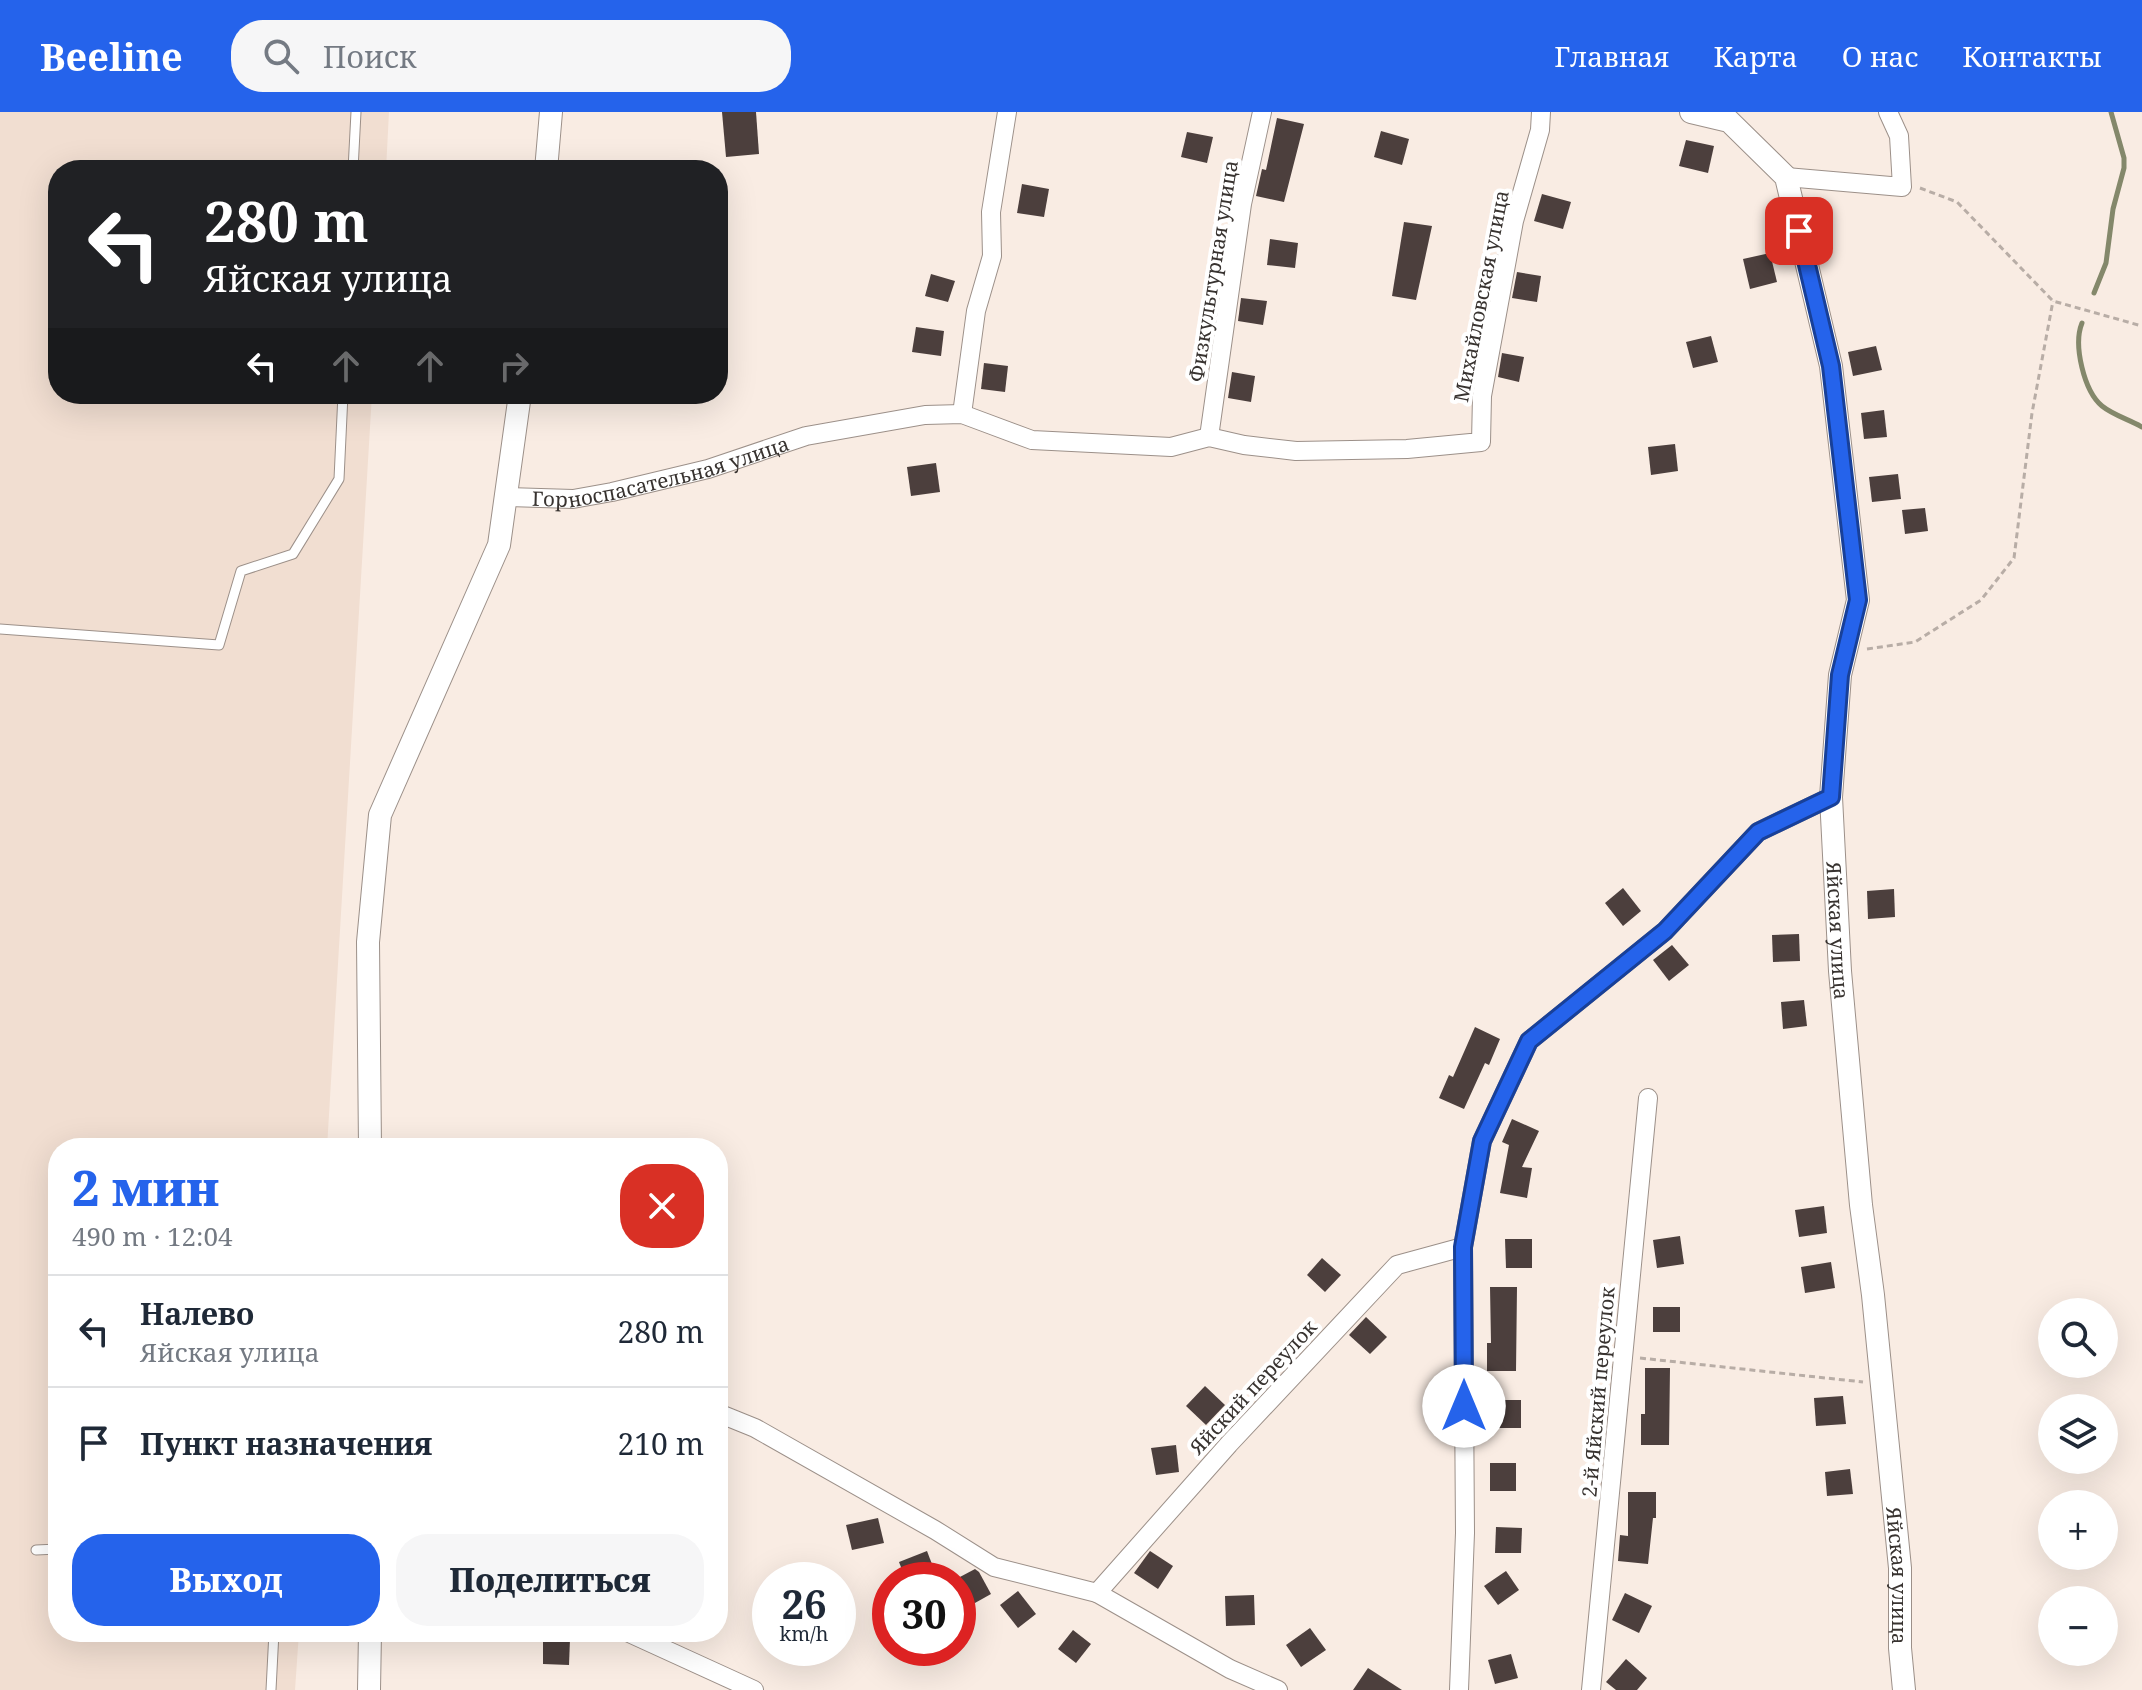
<!DOCTYPE html>
<html lang="ru">
<head>
<meta charset="utf-8">
<style>
	body { margin:0; font-family:"Noto Serif",serif; background:#f6f6f7; color:#1f2937; height:100vh; display:flex; flex-direction:column; font-size:30px; white-space:nowrap }
	* { box-sizing:border-box; margin:0 }
	p { font-size:26px; color:#747a83 }
	.icon { flex:none; width:44px; height:44px; fill:none; stroke:currentColor; stroke-width:2; stroke-linecap:round; stroke-linejoin:round }
	.map { position:relative; flex:1; overflow:hidden }
	.panel { position:absolute; left:48px; top:1026px; width:680px; height:504px; display:flex; flex-direction:column; background:#fff; border-radius:32px; box-shadow:0 8px 32px #0002 }
	.panel>* { flex:none }
	.banner { position:absolute; left:48px; top:48px; width:680px; height:244px; border-radius:32px; box-shadow:0 8px 32px #0002; background:#202124; color:#fff; overflow:hidden }
	.controls { position:absolute; left:2038px; top:1186px; display:grid; gap:16px }
	.controls a { display:grid; place-items:center; width:80px; height:80px; border-radius:50%; background:#fff; box-shadow:0 8px 32px #0002; font-size:40px }
	.speed { position:absolute; left:752px; top:1450px; display:flex; gap:16px; font-size:40px; font-weight:700; text-align:center }
	.speed>* { display:grid; place-content:center; width:104px; height:104px; border-radius:50%; background:#fff; box-shadow:0 8px 32px #0002; line-height:1 }
	.speed small { font-size:20px; font-weight:400 }
	.speed .limit { border:12px solid #d22; background:#fff; color:#111 }
	.pin { position:absolute; display:grid; place-items:center; width:68px; height:68px; color:#fff; margin:-34px; border-radius:16px; box-shadow:0 4px 12px #0006 }
	.me { position:absolute; width:88px; margin:-44px; rotate:0deg; stroke-linejoin:round; filter:drop-shadow(0 0 6px #0008) }
	.turn { display:flex; align-items:center; gap:28px; height:168px; padding:0 24px; font-size:36px }
	.turn .icon { width:104px; height:104px; stroke-width:2.5 }
	.turn b { display:block; font-size:56px; line-height:68px }
	.lanes { display:flex; align-items:center; height:76px; padding:0 24px; background:#0003; justify-content:center; gap:40px; direction:ltr }
	.lanes .off { opacity:.35 }
	.round { display:grid; place-items:center; flex:none; width:84px; height:84px; border-radius:32px; background:#f6f6f7 }
	.head { display:flex; align-items:center; justify-content:space-between; height:136px; padding:0 24px }
	h1 { font-size:48px; font-weight:800; line-height:60px; color:#2563eb }
	.primary-button { display:flex; gap:16px; margin-top:auto; padding:16px 24px }
	.primary-button a { flex:1; height:92px; border-radius:32px; background:#2563eb; color:#fff; font-size:32px; font-weight:800; line-height:92px; text-align:center }
	.primary-button a+a { background:#f6f6f7; color:#1f2937 }
	ul { padding:0; list-style:none }
	li { display:flex; align-items:center; gap:24px; height:112px; padding:0 24px; border-top:2px solid #e0e1e3 }
	li div { flex:1 }
	li b { display:block; font-size:30px }
	li em { font-style:normal }
	header { display:flex; align-items:center; gap:48px; box-sizing:border-box; height:112px; padding:0 40px; background:#2563eb; color:#fff }
	header strong { font-size:38px }
	nav { display:flex; gap:44px; margin-inline-start:auto; font-size:28px }
	.search { width:560px; height:72px; background:#f6f6f7; display:flex; align-items:center; gap:20px; box-sizing:border-box; padding:0 28px; border-radius:32px; color:#747a83; font-size:30px }
	.map>svg:first-child { display:block }
	.built { fill:#f1ded1 }
	.lines { fill:none; stroke-linecap:round; stroke-linejoin:round }
	.stream { stroke:#84886b; stroke-width:5 }
	.building { fill:#4c3f3d }
	.service-casing { stroke:#9c9089; stroke-width:11 }
	.minor-casing { stroke:#9c9089; stroke-width:20 }
	.tertiary-casing { stroke:#9c9089; stroke-width:24 }
	.path { stroke:#b8ada6; stroke-width:3; stroke-dasharray:6 4; stroke-linecap:butt }
	.service { stroke:#fff; stroke-width:9 }
	.minor { stroke:#fff; stroke-width:18 }
	.tertiary { stroke:#fff; stroke-width:22 }
	.route-casing { stroke:#184099; stroke-width:20 }
	.route { stroke:#2563eb; stroke-width:14 }
	.labels { text-anchor:middle; dominant-baseline:central; stroke-width:8; stroke-linejoin:round; paint-order:stroke }
	.street-label { font-size:20px; fill:#383330; stroke:#fff }
</style>
</head>
<body>
<header>
<strong>Beeline</strong>
<div class="search"><svg class="icon" aria-label="search" viewBox="0 0 24 24"><circle cx="10" cy="10" r="6"/><path d="M15 15l6 6"/></svg>Поиск</div>
<nav><a>Главная</a><a>Карта</a><a>О нас</a><a>Контакты</a></nav>
</header>
<div class="map">
<svg width="2142" height="1578" viewBox="0 0 2142 1578">
	<rect width="100%" height="100%" fill="#f9ece3"/>
	<!-- built -->
	<path class="built" d="M0,0h389l-3,58h-328v224h314l-45,754h-269v484h241l-4,58h-295z"/>
	<g class="lines">
		<!-- stream -->
		<g class="stream">
			<path d="M2094,181l12,-30 7,-54 11,-41v-10l-13,-46"/>
			<path d="M2082,211c-9,22 2,68 20,83 11,9 28,14 40,21"/>
		</g>
	</g>
	<!-- building -->
	<g class="building">
		<path d="M722,0h34l3,42 -33,3z"/>
		<path d="M1277,6l27,6 -20,78 -28,-6 6,-27 4,1z"/>
		<path d="M1381,19l28,8 -7,26 -28,-8z"/>
		<path d="M1187,20l26,5 -6,26 -26,-6z"/>
		<path d="M1686,28l28,6 -6,27 -29,-7z"/>
		<path d="M1022,72l27,5 -5,28 -27,-4z"/>
		<path d="M1542,82l29,8 -8,27 -29,-8z"/>
		<path d="M1404,110l28,4 -16,74 -24,-4z"/>
		<path d="M1270,127l28,4 -3,25 -28,-3z"/>
		<path d="M1770,141l7,29 -27,7 -7,-30z"/>
		<path d="M1517,160l24,4 -4,26 -25,-4z"/>
		<path d="M931,162l24,7 -7,21 -23,-6z"/>
		<path d="M1241,186l26,3 -4,24 -25,-4z"/>
		<path d="M916,215l28,4 -3,25 -29,-4z"/>
		<path d="M1711,224l7,26 -25,6 -7,-26z"/>
		<path d="M1876,234l6,24 -29,6 -5,-24z"/>
		<path d="M1502,241l22,4 -5,25 -21,-5z"/>
		<path d="M984,251l24,3 -3,26 -24,-3z"/>
		<path d="M1232,260l23,4 -4,26 -23,-4z"/>
		<path d="M1884,298l3,27 -23,2 -3,-26z"/>
		<path d="M1675,332l3,27 -27,4 -3,-28z"/>
		<path d="M936,351l4,29 -29,4 -4,-29z"/>
		<path d="M1898,362l3,25 -29,3 -3,-25z"/>
		<path d="M1925,396l3,23 -23,3 -3,-24z"/>
		<path d="M1623,776l18,23 -18,15 -18,-23z"/>
		<path d="M1894,777l1,28 -27,2 -1,-28z"/>
		<path d="M1799,822l1,27 -27,1 -1,-27z"/>
		<path d="M1672,833l17,20 -20,16 -16,-21z"/>
		<path d="M1804,888l3,26 -24,3 -2,-27z"/>
		<path d="M1475,915l25,12 -11,26 -4,-2 -21,46 -25,-11 10,-23 4,2z"/>
		<path d="M1512,1007l27,12 -17,36 10,1 -5,30 -27,-5 9,-48 -7,-3z"/>
		<path d="M1824,1094l3,27 -28,4 -4,-27z"/>
		<path d="M1680,1124l4,28 -27,4 -4,-28z"/>
		<path d="M1505,1127h27v29h-26z"/>
		<path d="M1322,1146l19,17 -16,17 -18,-17z"/>
		<path d="M1831,1150l4,26 -30,5 -4,-26z"/>
		<path d="M1490,1175h27l-1,84h-29v-28h4z"/>
		<rect x="1653" y="1195" width="27" height="25"/>
		<path d="M1366,1205l21,20 -17,17 -21,-19z"/>
		<path d="M1645,1256h25l-1,77h-28v-31h4z"/>
		<path d="M1205,1274l20,19 -19,20 -20,-19z"/>
		<path d="M1843,1284l3,28 -30,2 -2,-28z"/>
		<rect x="1492" y="1288" width="29" height="28"/>
		<path d="M1176,1333l3,27 -23,3 -5,-27z"/>
		<rect x="1490" y="1351" width="26" height="28"/>
		<path d="M1850,1357l3,25 -26,2 -2,-24z"/>
		<path d="M1628,1380h28v26h-3l-5,46 -30,-3 2,-26 8,1z"/>
		<path d="M878,1406l6,25 -32,7 -6,-25z"/>
		<path d="M1496,1415l26,1 -1,25h-26z"/>
		<path d="M927,1439l11,29h-32l-7,-18z"/>
		<path d="M1150,1439l23,15 -15,23 -24,-16z"/>
		<path d="M975,1457l4,3 12,22 -25,14 -8,-15v-15z"/>
		<path d="M1506,1459l13,19 -21,15 -14,-19z"/>
		<path d="M1018,1479l18,23 -18,14 -18,-23z"/>
		<path d="M1625,1481l27,13 -13,27 -27,-13z"/>
		<path d="M1254,1483l1,30 -29,1 -1,-30z"/>
		<path d="M1310,1516l16,22 -25,17 -15,-22z"/>
		<path d="M1073,1518l18,14 -15,19 -18,-14z"/>
		<path d="M543,1527h27l-1,26 -26,-1z"/>
		<path d="M1511,1542l7,24 -23,6 -7,-24z"/>
		<path d="M1626,1547l21,19 -10,12h-21l-10,-8z"/>
		<path d="M1368,1556l34,22h-49z"/>
	</g>
	<g class="lines">
		<!-- service casing -->
		<g class="service-casing">
			<g id="service">
				<path d="M353,58l3,-58"/>
				<path d="M0,517l219,16 22,-74 52,-17 46,-75 4,-85"/>
				<path d="M36,1438l22,-1"/>
				<path d="M271,1578l3,-58"/>
			</g>
		</g>
		<!-- minor casing -->
		<g class="minor-casing">
			<g id="minor">
				<path d="M1786,65l116,10 -3,-51 -11,-24"/>
				<path d="M962,302l14,-103 16,-55 -1,-44 16,-100"/>
				<path d="M1209,325l33,-233 20,-92"/>
				<path id="s1" d="M506,385l67,2 39,-7 96,-23 98,-33 119,-21 37,-1 70,26 139,7 38,-10 35,8 52,6 111,-2 74,-7 1,-46 32,-175 26,-91 1,-18"/>
				<path d="M718,1301l37,15 180,102 59,37 103,26 132,-149 168,-179 66,-18"/>
				<path d="M1097,1481l133,76 48,21"/>
				<path d="M627,1520l127,58"/>
				<path d="M1459,1578l6,-157 -2,-286 19,-106 47,-100 136,-110 93,-99 73,-35"/>
				<path d="M1591,1578l57,-592"/>
			</g>
		</g>
		<!-- tertiary casing -->
		<g class="tertiary-casing">
			<g id="tertiary">
				<path id="s2" d="M1691,0l38,9 57,56 45,189 27,234 -18,75 -9,122 9,174 21,234 12,90 27,273v80l4,42"/>
				<path d="M546,58l5,-58"/>
				<path d="M370,1036l-2,-206 12,-127 119,-270 21,-151"/>
				<path d="M369,1578l1,-58"/>
			</g>
		</g>
		<!-- path -->
		<g class="path">
			<path d="M1920,76l37,14 96,99 89,25"/>
			<path d="M1867,537l48,-7 66,-42 33,-42 18,-145 21,-112"/>
			<path d="M1640,1246l223,24"/>
		</g>
		<!-- service -->
		<use href="#service" class="service"/>
		<!-- minor -->
		<use href="#minor" class="minor"/>
		<!-- tertiary -->
		<use href="#tertiary" class="tertiary"/>
	</g>
	<g class="lines">
		<!-- route casing -->
		<g class="route-casing">
			<path id="route" d="M1464,1294l-1,-159 19,-106 47,-100 136,-110 93,-99 73,-35 9,-122 18,-75 -27,-234 -32,-135"/>
		</g>
		<!-- route -->
		<use href="#route" class="route"/>
	</g>
	<g class="labels">
		<!-- street labels -->
		<g class="street-label">
			<text transform="translate(1213 159) rotate(-81)">Физкультурная улица</text>
			<text transform="translate(1481 184) rotate(-79)">Михайловская улица</text>
			<text stroke="none"><textPath href="#s1" startOffset="158">Горноспасательная улица</textPath></text>
			<text stroke="none"><textPath href="#s2" startOffset="882">Яйская улица</textPath></text>
			<text transform="translate(1253 1275) rotate(-47)">Яйский переулок</text>
			<text transform="translate(1598 1280) rotate(-85)">2-й Яйский переулок</text>
			<text stroke="none"><textPath href="#s2" startOffset="1530">Яйская улица</textPath></text>
		</g>
	</g>
</svg>
<div class="controls">
<a><svg class="icon" aria-label="search" viewBox="0 0 24 24"><circle cx="10" cy="10" r="6"/><path d="M15 15l6 6"/></svg></a>
<a><svg class="icon" aria-label="layers" viewBox="0 0 24 24"><path d="M12 4l9 5-9 5-9-5zM3 14l9 5 9-5"/></svg></a>
<a>+</a>
<a>−</a>
</div>
<div class="speed"><div>26<small>km/h</small></div><div class="limit">30</div></div>
<div class="pin" style="left:1799px;top:119px;background:#d93025"><svg class="icon" aria-label="arrive" viewBox="0 0 24 24"><path d="M6 21V4h12l-3 4 3 4H6"/></svg></div>
<svg class="me" style="left:1464px;top:1294px" viewBox="-20 -20 40 40"><circle r="19" fill="#fff"/><path d="M0-13L10 11 0 6-10 11z" fill="#2563eb"/></svg>
<div class="banner">
<div class="turn"><svg class="icon" aria-label="left" viewBox="0 0 24 24"><path d="M17 20v-9H6M10 6l-5 5 5 5"/></svg><div><b>280 m</b>Яйская улица</div></div>
<div class="lanes"><svg class="icon" aria-label="left" viewBox="0 0 24 24"><path d="M17 20v-9H6M10 6l-5 5 5 5"/></svg><svg class="icon off" aria-label="ahead" viewBox="0 0 24 24"><path d="M12 20V5M6 11l6-6 6 6"/></svg><svg class="icon off" aria-label="ahead" viewBox="0 0 24 24"><path d="M12 20V5M6 11l6-6 6 6"/></svg><svg class="icon off" aria-label="right" viewBox="0 0 24 24"><path d="M7 20v-9h11M14 6l5 5-5 5"/></svg></div>
</div>
<section class="panel">
<div class="head"><div><h1>2 мин</h1><p>490 m · 12:04</p></div><a class="round" style="background:#d93025;color:#fff"><svg class="icon" aria-label="close" viewBox="0 0 24 24"><path d="M6 6l12 12M18 6L6 18"/></svg></a></div>
<ul>
<li><svg class="icon" aria-label="left" viewBox="0 0 24 24"><path d="M17 20v-9H6M10 6l-5 5 5 5"/></svg><div><b>Налево</b><p>Яйская улица</p></div><em>280 m</em></li>
<li><svg class="icon" aria-label="arrive" viewBox="0 0 24 24"><path d="M6 21V4h12l-3 4 3 4H6"/></svg><div><b>Пункт назначения</b></div><em>210 m</em></li>
</ul>
<div class="primary-button"><a>Выход</a><a>Поделиться</a></div>
</section>
</div>
</body>
</html>
